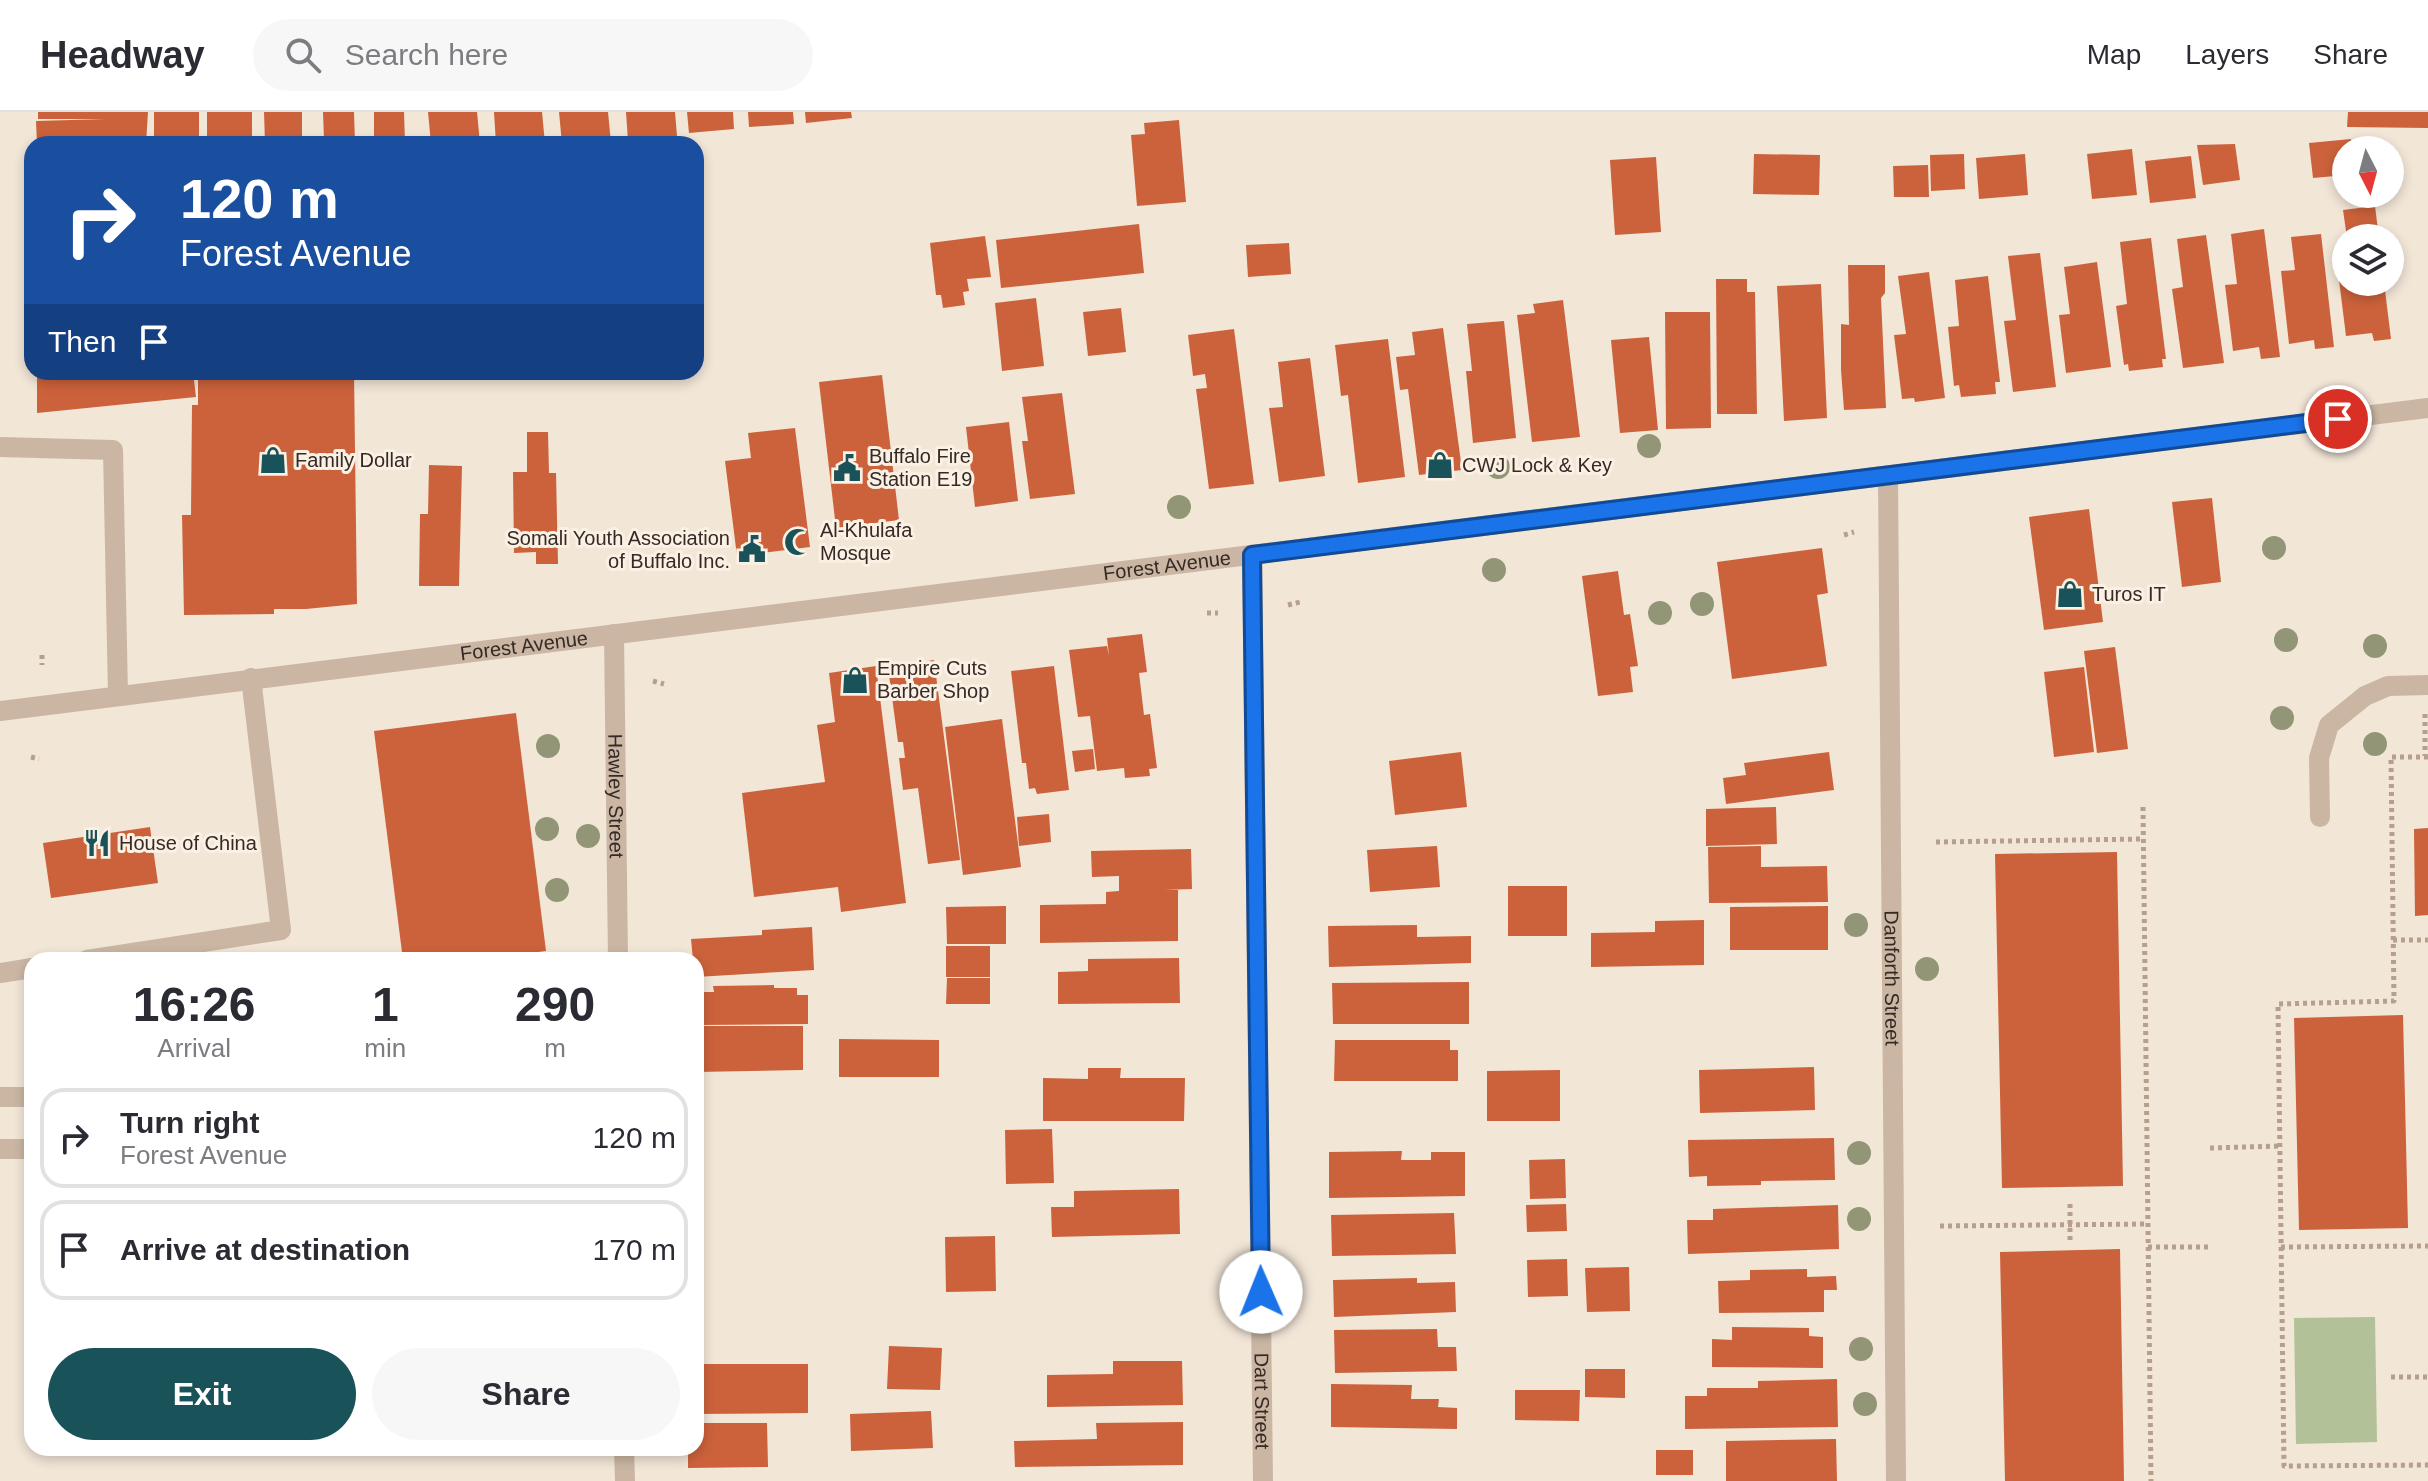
<!DOCTYPE html>
<html lang="en">
<head>
<meta charset="utf-8">
<style>
	body { margin:0; font-family:Arial,sans-serif; background:#f7f7f7; color:#2b2b33; height:100vh; display:flex; flex-direction:column; font-size:30px; white-space:nowrap }
	* { box-sizing:border-box; margin:0 }
	p { font-size:26px; color:#7c7c81 }
	.icon { flex:none; width:44px; height:44px; fill:none; stroke:currentColor; stroke-width:2; stroke-linecap:round; stroke-linejoin:round }
	.map { position:relative; flex:1; overflow:hidden }
	.sheet { position:absolute; left:24px; top:840px; width:680px; height:504px; display:flex; flex-direction:column; background:#fff; border-radius:24px; box-shadow:0 4px 12px #0003 }
	.sheet>* { flex:none }
	.hud { position:absolute; left:24px; top:24px; width:680px; height:244px; border-radius:24px; box-shadow:0 4px 12px #0003; background:#1a4fa0; color:#fff; overflow:hidden }
	.needle { width:52px; rotate:174deg }
	.tools { position:absolute; left:2332px; top:24px; display:grid; gap:16px }
	.tools a { display:grid; place-items:center; width:72px; height:72px; border-radius:50%; background:#fff; box-shadow:0 4px 12px #0003; font-size:40px }
	.pin { position:absolute; display:grid; place-items:center; width:68px; height:68px; color:#fff; margin:-34px; border:4px solid #fff; border-radius:50%; box-shadow:0 2px 8px #0007 }
	.me { position:absolute; width:88px; margin:-44px; rotate:359deg; stroke-linejoin:round; filter:drop-shadow(0 0 6px #0008) }
	.turn { display:flex; align-items:center; gap:28px; height:168px; padding:0 24px; font-size:36px }
	.turn .icon { width:104px; height:104px; stroke-width:2.5 }
	.turn b { display:block; font-size:56px; line-height:68px }
	.then { display:flex; align-items:center; height:76px; padding:0 24px; background:#0003; gap:16px; font-size:30px }
	.eta { display:flex; justify-content:space-evenly; align-items:center; height:136px; text-align:center }
	.eta b { font-size:48px; font-weight:800; line-height:56px }
	.cta { display:flex; gap:16px; margin-top:auto; padding:16px 24px }
	.cta a { flex:1; height:92px; border-radius:48px; background:#195258; color:#fff; font-size:32px; font-weight:800; line-height:92px; text-align:center }
	.cta a+a { background:#f7f7f7; color:#2b2b33 }
	ul { padding:0; list-style:none }
	li { display:flex; align-items:center; gap:24px; height:100px; margin:0 16px 12px; padding:0 8px; border:4px solid #e1e1e2; border-radius:24px }
	li div { flex:1 }
	li b { display:block; font-size:30px }
	li em { font-style:normal }
	header { display:flex; align-items:center; gap:48px; box-sizing:border-box; height:112px; padding:0 40px; background:#fff; border-bottom:2px solid #e1e1e2 }
	header strong { font-size:38px }
	nav { display:flex; gap:44px; margin-inline-start:auto; font-size:28px }
	.search { width:560px; height:72px; background:#f7f7f7; display:flex; align-items:center; gap:20px; box-sizing:border-box; padding:0 28px; border-radius:44px; color:#7c7c81; font-size:30px }
	.map>svg:first-child { display:block }
	.green { fill:#b2c197 }
	.building { fill:#cc623b }
	.lines { fill:none; stroke-linecap:round; stroke-linejoin:round }
	.path { stroke:#b6a08d; stroke-width:5; stroke-dasharray:4 4; stroke-linecap:butt }
	.minor { stroke:#cab6a3; stroke-width:20 }
	.tree { fill:#929677 }
	.route-casing { stroke:#114b97; stroke-width:20 }
	.route { stroke:#1a73e8; stroke-width:14 }
	.labels { text-anchor:middle; dominant-baseline:central; stroke-width:6; stroke-linejoin:round; paint-order:stroke }
	.poi-label { font-size:20px; fill:#352a25; stroke:#faf0e3; text-anchor:start }
	.street-label { font-size:20px; fill:#352a25; stroke:#faf0e3 }
</style>
</head>
<body>
<header>
<strong>Headway</strong>
<div class="search"><svg class="icon" aria-label="search" viewBox="0 0 24 24"><circle cx="10" cy="10" r="6"/><path d="M15 15l6 6"/></svg>Search here</div>
<nav><a>Map</a><a>Layers</a><a>Share</a></nav>
</header>
<div class="map">
<svg width="2428" height="1369" viewBox="0 0 2428 1369">
	<rect width="100%" height="100%" fill="#f2e6d7"/>
	<!-- green -->
	<path class="green" d="M2375,1205l2,125 -81,2 -2,-126z"/>
	<!-- building -->
	<g class="building">
		<path d="M38,0h110l-2,32h-109l-1,-23 70,-2h-68z"/>
		<rect x="154" y="0" width="45" height="32"/>
		<rect x="207" y="0" width="45" height="32"/>
		<path d="M264,0h38v32h-37z"/>
		<path d="M323,0h31l1,32h-40l-1,-4h10z"/>
		<path d="M374,0h30l1,32h-31z"/>
		<path d="M428,0h49l3,32h-49z"/>
		<path d="M494,0h48l3,32h-49z"/>
		<path d="M559,0h49l3,31 -49,1z"/>
		<path d="M626,0h49l2,24 -49,5z"/>
		<path d="M687,0h46l1,17 -45,4z"/>
		<path d="M748,0h45l1,12 -45,3z"/>
		<path d="M805,0h46l1,6 -46,5z"/>
		<path d="M2348,0h80v16l-81,-1z"/>
		<path d="M1179,8l7,82 -49,4 -6,-71 14,-1 -1,-11z"/>
		<path d="M2351,27l1,11h-6v25l-33,3 -4,-35z"/>
		<path d="M2235,32l5,36 -37,5 -6,-40z"/>
		<path d="M2132,37l5,46 -45,4 -5,-45z"/>
		<path d="M1754,42l66,1 -1,40 -66,-1z"/>
		<path d="M1964,42l1,35 -34,2 -1,-36z"/>
		<path d="M2025,42l3,41 -49,4 -3,-41z"/>
		<path d="M2191,44l5,42 -46,5 -5,-42z"/>
		<path d="M1656,45l5,75 -46,3 -5,-75z"/>
		<path d="M1928,53l1,32h-35l-1,-31z"/>
		<path d="M2375,94l4,32h-32l-4,-28z"/>
		<path d="M1139,112l5,49 -143,15 -5,-48z"/>
		<path d="M2264,117l16,128 -19,2 -2,-12 -26,4 -8,-66 12,-1 -6,-50z"/>
		<path d="M2321,122l13,113 -19,2 -1,-9 -25,4 -8,-73 14,-1 -4,-33z"/>
		<path d="M2206,123l18,128 -41,5 -11,-79 11,-2 -6,-48z"/>
		<path d="M985,124l6,41 -24,2 2,12 -6,1 2,13 -22,3 -2,-13h-5l-6,-52z"/>
		<path d="M2151,126l15,121h-4l1,8 -34,4 -1,-7 -4,1 -8,-59 11,-2 -7,-62z"/>
		<path d="M1289,131l2,31 -43,3 -2,-32z"/>
		<path d="M2040,141l16,134 -43,5 -9,-71 12,-1 -8,-64z"/>
		<path d="M2346,143v27h38l7,57 -17,2 -2,-8 -26,3 -10,-80z"/>
		<path d="M2097,150l14,105 -45,6 -7,-58 11,-1 -6,-47z"/>
		<path d="M1848,153h37v28l-4,5 5,110 -42,2 -3,-40v-46l8,1z"/>
		<path d="M1929,160l16,126 -30,4 -1,-4 -12,1 -8,-64 12,-1 -8,-58z"/>
		<path d="M1988,164l12,106h-5l1,12 -35,3 -2,-12 -5,1 -6,-59 11,-1 -4,-46z"/>
		<path d="M1716,167h31v13h8l2,122h-40z"/>
		<path d="M1821,172l6,134 -43,3 -7,-135z"/>
		<path d="M1036,186l8,68 -42,5 -7,-68z"/>
		<path d="M1563,188l17,137 -48,5 -15,-127 18,-2 -2,-9z"/>
		<path d="M1121,196l5,44 -38,4 -5,-44z"/>
		<path d="M1665,200h45l1,116 -45,1z"/>
		<path d="M1504,209l12,117 -43,5 -7,-72h6l-5,-47z"/>
		<path d="M1443,216l19,142 -43,5 -11,-86 -8,1 -4,-33 19,-2 -3,-23z"/>
		<path d="M1234,217l20,155 -45,5 -13,-100 11,-1 -2,-14 -12,2 -5,-41z"/>
		<path d="M1649,225l9,93 -38,3 -9,-93z"/>
		<path d="M1388,227l17,138 -47,6 -10,-88 -7,1 -6,-51z"/>
		<path d="M1310,246l15,118 -46,6 -10,-74 14,-1 -5,-45z"/>
		<path d="M37,260h156l3,25 -159,16z"/>
		<path d="M354,260l3,232 -51,5h-32v5l-90,1 -2,-100h9l1,-110h6v-31z"/>
		<path d="M882,263l17,145 -63,8 -17,-146z"/>
		<path d="M1062,281l13,101 -45,5 -8,-58h6l-6,-44z"/>
		<path d="M1009,310l9,79 -43,6 -9,-80z"/>
		<path d="M795,316l15,119 -73,9 -12,-95 26,-3 -3,-25z"/>
		<path d="M527,320h21l1,41h7l2,91h-22v-12l-22,1 -1,-81h14z"/>
		<path d="M429,353l33,1 -3,120h-40l1,-72h8z"/>
		<path d="M2212,386l9,84 -39,5 -10,-85z"/>
		<path d="M2089,397l14,113 -59,8 -15,-113z"/>
		<path d="M1822,436l6,45 -11,2 10,71 -95,13 -15,-117z"/>
		<path d="M1618,459l6,44 6,-1 8,52 -8,1 3,25 -35,4 -16,-120z"/>
		<path d="M1142,522l5,38 -8,1 5,42 6,-1 7,54 -8,1 1,7 -25,2 -1,-10 -27,3 -7,-55 -12,1 -9,-67 38,-4 2,10 -2,-18z"/>
		<path d="M2115,535l13,102 -31,4 -13,-102z"/>
		<path d="M934,548l26,200 -32,4 -10,-76 -15,2 -4,-32h6l-2,-16h-5l-10,-75z"/>
		<path d="M876,554l30,237 -65,9 -3,-25 -84,10 -12,-104 83,-11 -8,-57 18,-3 -6,-49z"/>
		<path d="M1054,554l15,124 -32,4 -2,-6 -6,1 -3,-26h-4l-11,-92z"/>
		<path d="M2084,555l10,85 -40,5 -10,-85z"/>
		<path d="M516,601l30,238 -73,9h-70l-29,-229z"/>
		<path d="M1002,607l19,148 -58,8 -18,-148z"/>
		<path d="M1093,637l2,20 -20,3 -3,-21z"/>
		<path d="M1461,640l6,55 -72,8 -6,-54z"/>
		<path d="M1829,640l5,38 -108,14 -3,-26 23,-3 -2,-12z"/>
		<path d="M1776,695l1,37 -71,2v-37z"/>
		<path d="M1049,702l2,28 -32,4 -2,-29z"/>
		<path d="M150,715l8,56 -107,15 -8,-55z"/>
		<path d="M2428,716v87l-13,1 -1,-87z"/>
		<path d="M1437,734l3,41 -70,5 -3,-42z"/>
		<path d="M1761,734v21l66,-1 1,36 -119,1 -1,-56z"/>
		<path d="M1191,737l1,40 -28,1h14v51l-138,2v-38l66,-1v-12l13,-1v-15l-27,1 -1,-26z"/>
		<path d="M2117,740l6,334 -121,2 -7,-334z"/>
		<rect x="1508" y="774" width="59" height="50"/>
		<path d="M1006,794v38h-59l-1,-37z"/>
		<path d="M1828,794v44h-98v-43z"/>
		<path d="M1704,808v45l-113,2v-34l64,-1v-11z"/>
		<path d="M1417,813v12l54,-1v27l-142,4 -1,-41z"/>
		<path d="M812,815l2,43 -118,7v-17h-3l-2,-21 71,-4v-5z"/>
		<rect x="946" y="834" width="44" height="31"/>
		<path d="M1179,846l1,45 -122,1v-32l30,-1v-12z"/>
		<path d="M947,866h43v26h-44z"/>
		<path d="M1469,870v42h-136l-1,-41z"/>
		<path d="M774,873v3h23v7h11v29l-107,1v-33h13l-1,-6z"/>
		<path d="M2403,903l5,213 -109,2 -5,-212z"/>
		<path d="M696,914h107v44l-107,2z"/>
		<path d="M839,927l100,1v37h-100z"/>
		<path d="M1335,928h115v10h8v31h-124z"/>
		<path d="M1814,955l1,43 -115,3 -1,-43z"/>
		<path d="M1088,956h33l-1,10h65l-1,43h-141v-43l45,1z"/>
		<path d="M1560,958v51h-73v-50z"/>
		<path d="M1052,1017l2,54 -48,1 -1,-54z"/>
		<path d="M1834,1026l1,42 -74,1v4l-54,1v-10l-18,1 -1,-37z"/>
		<path d="M1402,1039l-1,9h30v-8h34v44l-136,2v-46z"/>
		<path d="M1565,1047l1,39 -36,1 -1,-39z"/>
		<path d="M1179,1077l1,45 -128,3 -1,-30h23v-16z"/>
		<path d="M1566,1092l1,27 -40,1 -1,-27z"/>
		<path d="M1838,1093l1,44 -151,5 -1,-34h26v-11z"/>
		<path d="M1454,1101l2,41 -124,2 -1,-41z"/>
		<path d="M995,1124l1,55 -50,1 -1,-55z"/>
		<path d="M2120,1137l4,232h-119l-5,-229z"/>
		<path d="M1567,1147l1,37 -40,1 -1,-37z"/>
		<path d="M1629,1155l1,44 -43,1 -2,-44z"/>
		<path d="M1807,1157v8l29,-1 1,14h-13v22l-105,1 -1,-32 32,-1v-10z"/>
		<path d="M1417,1166v5l38,-1 1,30 -122,5 -1,-37z"/>
		<path d="M1732,1215l77,1v8l14,1v31l-111,-1v-28l20,1z"/>
		<path d="M1437,1217l1,18h18l1,24 -122,2 -1,-43z"/>
		<path d="M889,1234l53,2 -2,42 -53,-1z"/>
		<path d="M1113,1249h69l1,44 -136,2v-32l66,-1z"/>
		<path d="M696,1252h112v49l-112,1z"/>
		<path d="M1585,1257h40v29l-40,-1z"/>
		<path d="M1837,1267l1,48 -153,2v-33h22v-8h51v-7z"/>
		<path d="M1331,1272l81,1 -1,14h28l-1,8 19,1v21l-126,-2z"/>
		<path d="M1515,1278h65l-1,31 -64,-1z"/>
		<path d="M931,1299l2,37 -82,3 -1,-37z"/>
		<path d="M1183,1310v43l-168,2 -1,-26 83,-2 -1,-16z"/>
		<path d="M696,1311h71l1,44 -80,1v-20h8z"/>
		<path d="M1836,1327l1,42h-111v-40z"/>
		<path d="M67,1336h77v6l-77,2z"/>
		<rect x="1656" y="1338" width="37" height="25"/>
	</g>
	<g class="lines">
		<!-- path -->
		<g class="path">
			<path d="M1844,423l10,-3"/>
			<path d="M1288,493l12,-3"/>
			<path d="M1207,501h11"/>
			<path d="M42,543v10"/>
			<path d="M653,569l11,3"/>
			<path d="M2425,602v42"/>
			<path d="M31,645l8,2"/>
			<path d="M2428,645h-37l3,244 -116,3 6,462 144,-1"/>
			<path d="M2143,695l8,674"/>
			<path d="M1936,730l207,-3"/>
			<path d="M2393,828h35"/>
			<path d="M2210,1036l70,-2"/>
			<path d="M2070,1092v38"/>
			<path d="M1940,1114l208,-2"/>
			<path d="M2148,1135h63"/>
			<path d="M2281,1135l147,-1"/>
			<path d="M2391,1265h37"/>
		</g>
		<!-- minor -->
		<g class="minor">
			<path d="M0,335l113,3 5,245"/>
			<path id="s1" d="M1888,364l8,1005"/>
			<path id="s2" d="M1252,443l11,926"/>
			<path id="s3" d="M614,522l4,326"/>
			<path id="s4" d="M0,599l2428,-303"/>
			<path d="M2320,705l-1,-59 10,-33 36,-29 23,-10 40,-1"/>
			<path d="M87,848l194,-30 -30,-252"/>
			<path d="M0,861l32,-5"/>
			<path d="M0,985h32"/>
			<path d="M0,1037h32"/>
			<path d="M624,1336l1,33"/>
		</g>
	</g>
	<!-- trees -->
	<g class="tree">
		<circle cx="1649" cy="334" r="12"/>
		<circle cx="1498" cy="355" r="12"/>
		<circle cx="1179" cy="395" r="12"/>
		<circle cx="2274" cy="436" r="12"/>
		<circle cx="1494" cy="458" r="12"/>
		<circle cx="1702" cy="492" r="12"/>
		<circle cx="1660" cy="501" r="12"/>
		<circle cx="2286" cy="528" r="12"/>
		<circle cx="2375" cy="534" r="12"/>
		<circle cx="2282" cy="606" r="12"/>
		<circle cx="2375" cy="632" r="12"/>
		<circle cx="548" cy="634" r="12"/>
		<circle cx="547" cy="717" r="12"/>
		<circle cx="588" cy="724" r="12"/>
		<circle cx="557" cy="778" r="12"/>
		<circle cx="1856" cy="813" r="12"/>
		<circle cx="1927" cy="857" r="12"/>
		<circle cx="1859" cy="1041" r="12"/>
		<circle cx="1859" cy="1107" r="12"/>
		<circle cx="1861" cy="1237" r="12"/>
		<circle cx="1865" cy="1292" r="12"/>
	</g>
	<g class="lines">
		<!-- route casing -->
		<g class="route-casing">
			<path id="route" d="M1261,1180l-9,-737 1086,-136"/>
		</g>
		<!-- route -->
		<use href="#route" class="route"/>
	</g>
	<!-- icons -->
	<defs>
		<g id="shop-bare" transform="scale(2.16)"><path d="M-5-2.5h2.3a2.7 3.5 0 0 1 5.4 0H5L5.5 6h-11ZM-1.5-2.5h3a1.5 2.3 0 0 0-3 0Z" fill="#195258" stroke="#faf0e3" stroke-width="2.5" paint-order="stroke"/></g>
		<g id="civic-bare" transform="scale(2.16)"><path d="M-.6-6.5H3V-4.5H.6V-3L4-1V1h2V6H-6V1h2V-1L-.6-3ZM-1.2 2.5V6h2.4V2.5Z" fill="#195258" stroke="#faf0e3" stroke-width="2.5" paint-order="stroke"/></g>
		<g id="mosque-bare" transform="scale(2.16)"><path d="M3.5-4.9A6 6 0 1 0 3.5 4.9A5 5 0 1 1 3.5-4.9Z" fill="#195258" stroke="#faf0e3" stroke-width="2.5" paint-order="stroke"/></g>
		<g id="restaurant-bare" transform="scale(2.16)"><path d="M-5-6h1v4h1v-4h1v4h1v-4h1v5L-1.5 .5V6h-2V.5L-5-1ZM5-6V6H3V1.5H1.5Q1.5-4 5-6Z" fill="#195258" stroke="#faf0e3" stroke-width="2.5" paint-order="stroke"/></g>
	</defs>
	<g fill-rule="evenodd">
		<use href="#shop-bare" x="273" y="348"/>
		<use href="#shop-bare" x="1440" y="353"/>
		<use href="#civic-bare" x="847" y="356"/>
		<use href="#mosque-bare" x="798" y="430"/>
		<use href="#civic-bare" x="752" y="437"/>
		<use href="#shop-bare" x="2070" y="482"/>
		<use href="#shop-bare" x="855" y="568"/>
		<use href="#restaurant-bare" x="97" y="731"/>
	</g>
	<g class="labels">
		<!-- poi labels -->
		<g class="poi-label">
			<text x="869" y="344">Buffalo Fire<tspan x="869" dy="23">Station E19</tspan></text>
			<text x="295" y="348">Family Dollar</text>
			<text x="1462" y="353">CWJ Lock &amp; Key</text>
			<text x="820" y="418">Al-Khulafa<tspan x="820" dy="23">Mosque</tspan></text>
			<text x="730" y="426" text-anchor="end">Somali Youth Association<tspan x="730" dy="23">of Buffalo Inc.</tspan></text>
			<text x="2092" y="482">Turos IT</text>
			<text x="877" y="556">Empire Cuts<tspan x="877" dy="23">Barber Shop</tspan></text>
			<text x="119" y="731">House of China</text>
		</g>
		<!-- street labels -->
		<g class="street-label">
			<text stroke="none"><textPath href="#s4" startOffset="1176">Forest Avenue</textPath></text>
			<text stroke="none"><textPath href="#s4" startOffset="528">Forest Avenue</textPath></text>
			<text stroke="none"><textPath href="#s3" startOffset="162">Hawley Street</textPath></text>
			<text stroke="none"><textPath href="#s1" startOffset="502">Danforth Street</textPath></text>
			<text stroke="none"><textPath href="#s2" startOffset="846">Dart Street</textPath></text>
		</g>
	</g>
</svg>
<div class="tools">
<a><svg class="needle" viewBox="-14 -14 28 28"><path d="M0-13l5 13h-10z" fill="#e53935"/><path d="M0 13l5-13h-10z" fill="#7c7c81"/></svg></a>
<a><svg class="icon" aria-label="layers" viewBox="0 0 24 24"><path d="M12 4l9 5-9 5-9-5zM3 14l9 5 9-5"/></svg></a>
</div>
<div class="pin" style="left:2338px;top:307px;background:#d93025"><svg class="icon" aria-label="arrive" viewBox="0 0 24 24"><path d="M6 21V4h12l-3 4 3 4H6"/></svg></div>
<svg class="me" style="left:1261px;top:1180px" viewBox="-20 -20 40 40"><circle r="19" fill="#fff"/><path d="M0-13L10 11 0 6-10 11z" fill="#1a73e8"/></svg>
<div class="hud">
<div class="turn"><svg class="icon" aria-label="right" viewBox="0 0 24 24"><path d="M7 20v-9h11M14 6l5 5-5 5"/></svg><div><b>120 m</b>Forest Avenue</div></div>
<div class="then">Then<svg class="icon" aria-label="arrive" viewBox="0 0 24 24"><path d="M6 21V4h12l-3 4 3 4H6"/></svg></div>
</div>
<section class="sheet">
<div class="eta">
<div><b>16:26</b><p>Arrival</p></div>
<div><b>1</b><p>min</p></div>
<div><b>290</b><p>m</p></div>
</div>
<ul>
<li><svg class="icon" aria-label="right" viewBox="0 0 24 24"><path d="M7 20v-9h11M14 6l5 5-5 5"/></svg><div><b>Turn right</b><p>Forest Avenue</p></div><em>120 m</em></li>
<li><svg class="icon" aria-label="arrive" viewBox="0 0 24 24"><path d="M6 21V4h12l-3 4 3 4H6"/></svg><div><b>Arrive at destination</b></div><em>170 m</em></li>
</ul>
<div class="cta"><a>Exit</a><a>Share</a></div>
</section>
</div>
</body>
</html>
